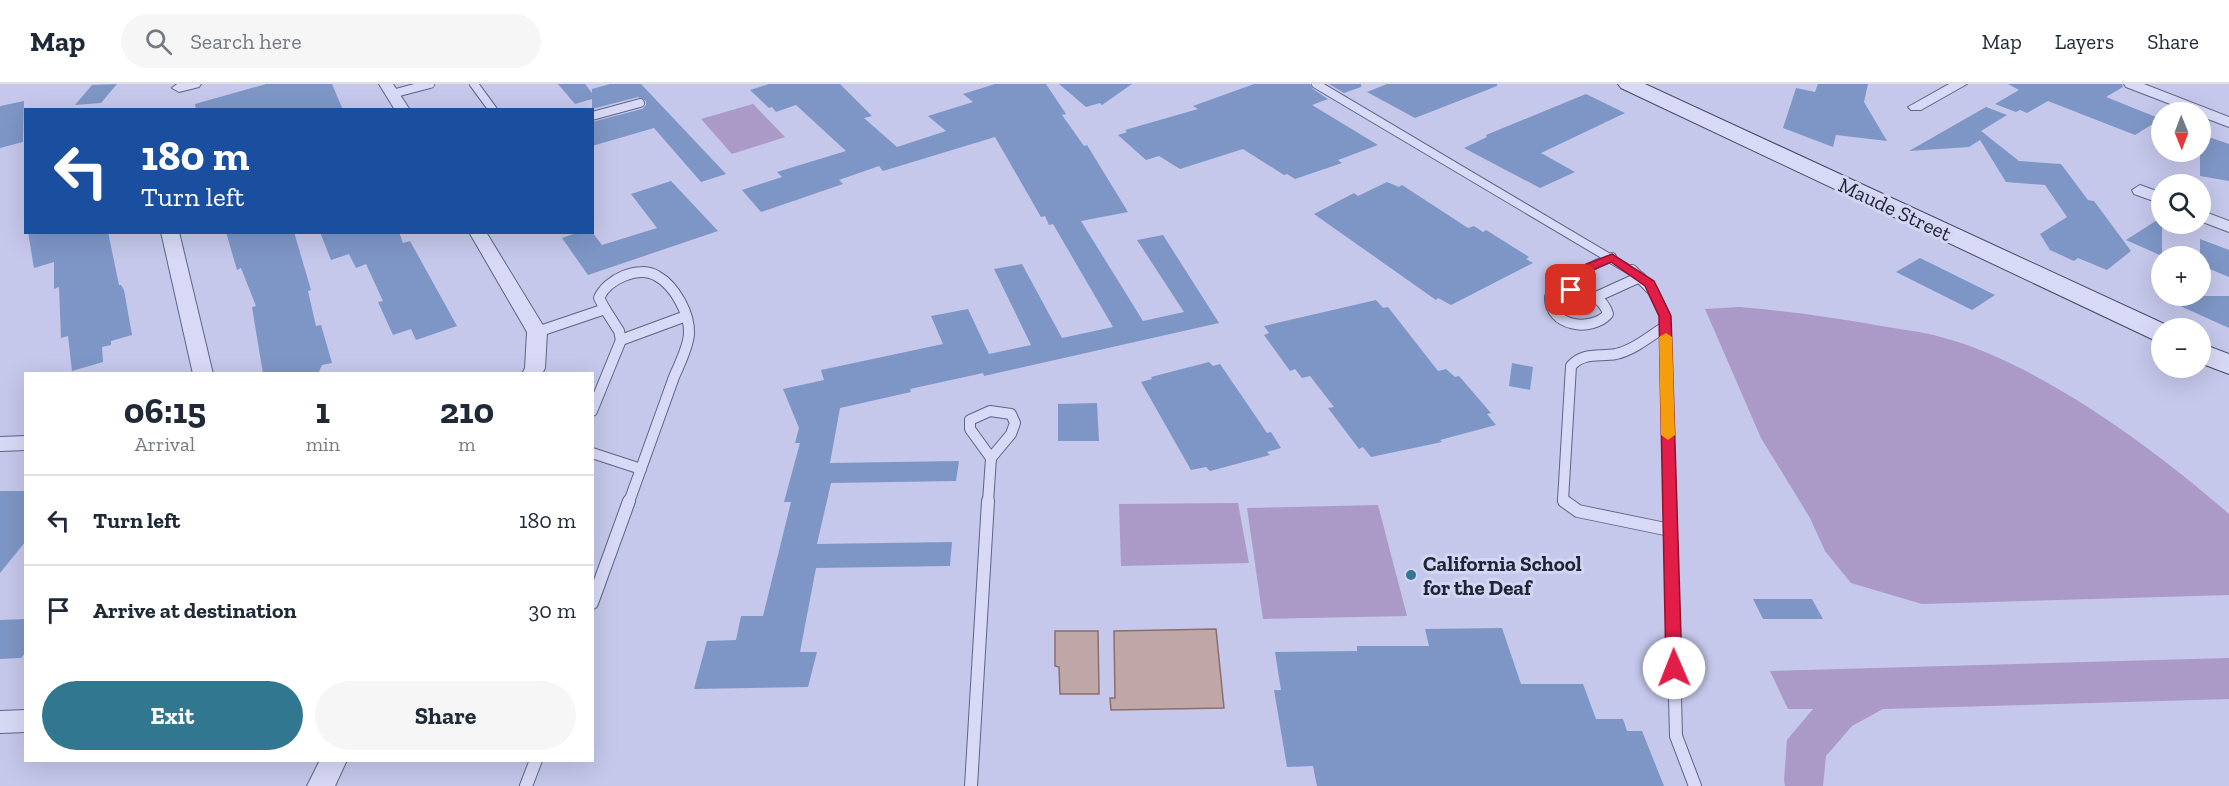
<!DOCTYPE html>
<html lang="en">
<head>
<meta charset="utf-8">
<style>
	body { margin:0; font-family:"Zilla Slab",serif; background:#f6f6f7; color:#1f2937; height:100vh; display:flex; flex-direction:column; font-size:22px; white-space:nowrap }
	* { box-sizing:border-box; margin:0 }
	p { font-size:20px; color:#747a83 }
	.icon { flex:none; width:33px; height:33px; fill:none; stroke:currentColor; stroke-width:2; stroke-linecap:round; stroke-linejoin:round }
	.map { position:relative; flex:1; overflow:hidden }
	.panel { position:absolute; left:24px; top:288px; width:570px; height:390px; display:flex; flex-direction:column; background:#fff; border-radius:0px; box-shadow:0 6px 24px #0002 }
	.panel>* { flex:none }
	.hud { position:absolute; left:24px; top:24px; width:570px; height:126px; border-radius:0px; box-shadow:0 6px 24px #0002; background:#1a4fa0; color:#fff; overflow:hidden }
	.needle { width:39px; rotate:179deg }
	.buttons { position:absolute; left:2151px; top:18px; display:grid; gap:12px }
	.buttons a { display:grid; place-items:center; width:60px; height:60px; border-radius:50%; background:#fff; box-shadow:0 6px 24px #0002; font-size:30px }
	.pin { position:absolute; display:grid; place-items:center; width:51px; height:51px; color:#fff; margin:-26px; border-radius:12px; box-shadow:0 3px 9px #0006 }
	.me { position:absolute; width:66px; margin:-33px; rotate:359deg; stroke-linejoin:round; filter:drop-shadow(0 0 4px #0008) }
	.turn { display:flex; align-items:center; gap:21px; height:126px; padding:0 18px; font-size:27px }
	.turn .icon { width:78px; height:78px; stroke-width:2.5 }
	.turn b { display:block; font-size:42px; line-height:51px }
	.eta { display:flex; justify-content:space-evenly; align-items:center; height:102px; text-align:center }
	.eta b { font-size:36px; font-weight:800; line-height:42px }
	.action { display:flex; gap:12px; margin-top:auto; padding:12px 18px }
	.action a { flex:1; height:69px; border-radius:36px; background:#31778f; color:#fff; font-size:24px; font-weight:800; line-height:69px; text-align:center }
	.action a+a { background:#f6f6f7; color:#1f2937 }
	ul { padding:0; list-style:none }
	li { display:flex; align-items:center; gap:18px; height:90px; padding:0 18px; border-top:2px solid #e0e1e3 }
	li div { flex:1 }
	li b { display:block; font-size:22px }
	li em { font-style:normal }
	header { display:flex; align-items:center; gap:36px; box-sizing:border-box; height:84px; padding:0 30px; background:#fff; border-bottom:2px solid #e0e1e3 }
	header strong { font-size:28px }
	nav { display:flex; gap:33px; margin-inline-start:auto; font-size:21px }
	.search { width:420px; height:54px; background:#f6f6f7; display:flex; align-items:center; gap:15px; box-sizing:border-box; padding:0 21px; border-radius:33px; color:#747a83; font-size:22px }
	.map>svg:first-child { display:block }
	.green { fill:#ab9ac8 }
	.water { fill:#bfa7a8; stroke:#8c6e6e; stroke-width:1.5 }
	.building { fill:#7e96c6 }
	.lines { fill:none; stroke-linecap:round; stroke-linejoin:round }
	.lane-far2-casing { stroke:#5d6585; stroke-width:10 }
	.lane-far1-casing { stroke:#5d6585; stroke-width:12 }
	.lane-casing { stroke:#5d6585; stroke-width:14 }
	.street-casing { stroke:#5d6585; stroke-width:2 }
	.secondary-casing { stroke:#404966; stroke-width:2 }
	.lane-far2 { stroke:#d8d9f6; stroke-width:8 }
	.lane-far1 { stroke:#d8d9f6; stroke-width:10 }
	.lane { stroke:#d8d9f6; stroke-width:12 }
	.street { fill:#d8d9f6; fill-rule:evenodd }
	.secondary { fill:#d8d9f6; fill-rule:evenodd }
	.route { fill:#e11d48; stroke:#92132f; stroke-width:1.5 }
	.slow { fill:#f59e0b }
	.poi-dot { fill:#31778f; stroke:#d4d5f3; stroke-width:2 }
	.labels { text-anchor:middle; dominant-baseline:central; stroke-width:6; stroke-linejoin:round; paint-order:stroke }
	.street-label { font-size:21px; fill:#1f2536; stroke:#d4d5f3 }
	.poi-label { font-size:21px; font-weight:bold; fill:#1f2536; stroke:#d4d5f3; text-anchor:start }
</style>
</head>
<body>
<header>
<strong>Map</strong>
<div class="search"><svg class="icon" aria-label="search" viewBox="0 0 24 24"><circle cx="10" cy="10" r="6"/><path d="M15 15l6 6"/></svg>Search here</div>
<nav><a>Map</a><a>Layers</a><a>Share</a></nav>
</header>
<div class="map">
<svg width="2229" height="702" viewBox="0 0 2229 702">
	<rect width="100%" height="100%" fill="#c5c7eb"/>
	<!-- green -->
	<g class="green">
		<path d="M753,20l32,33 -53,17 -31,-35z"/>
		<path d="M1739,223c50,4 99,11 148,20 18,3 37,5 54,10 96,25 214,112 288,177v81l-307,9 -71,-21 -26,-32 -15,-33 -49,-80 -56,-129z"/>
		<path d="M1238,419l11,60 -128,3 -2,-62z"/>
		<path d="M1378,421l29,111 -144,3 -16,-111z"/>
		<path d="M2229,574v41l-346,10 -31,17 -26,30 -3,30h-38l-1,-6 3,-40 26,-31h-25l-18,-38z"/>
	</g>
	<!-- water -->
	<g class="water">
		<path d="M1216,545l8,79 -113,2 -1,-12h5l-1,-67z"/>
		<path d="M1055,547h43l1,63h-39l-1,-27 -4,-1z"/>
	</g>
	<!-- building -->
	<g class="building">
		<path d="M117,0l-16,19 -26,2 17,-20z"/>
		<path d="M266,0h66l11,26h-147l-1,-6z"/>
		<path d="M558,0h27l7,9v-4l18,-5h31l85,90 -25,8 -47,-54 -62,18v-24l50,-13 4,-4v-4l-8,-4 -46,12v-10l-17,5z"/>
		<path d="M769,0h71l32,32 -8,2 33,29 49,-16 -18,-15 45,-14 -10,-8 32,-10h51l20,30 -4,1 22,31 3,-1 41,67 -47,9 62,100 41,-9 -47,-72 26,-5 56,88 -235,53 -1,-3 -73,16 1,3 -71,16 -10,55 129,-2 -3,20 -125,2 -14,61 135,-2 -2,24 -134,2 -16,84h17l-9,35 -114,2 13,-48 29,-1 5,-24h22l28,-114h-7l16,-59h-5l4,-15 -16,-39 41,-9 -3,-10 122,-26 -12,-28 37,-7 21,45 42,-9 -37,-76 28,-5 40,74 51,-11 -60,-103 -4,1 -4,-9 -4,1 -46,-80 -112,34 -4,-5 -40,14 4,4 -82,28 -19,-22 40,-13 -5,-5 69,-21 -50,-46 -20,7 -4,-5 -3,1 -19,-18z"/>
		<path d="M1059,0h73l-30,21 -2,-2 -14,4z"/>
		<path d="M1254,0h56l3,5 15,10 -16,6 66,40 -40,15 4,3 -47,16 -8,-5 -3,1 -41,-26 -63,20 -21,-13 -13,4 -28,-25 9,-3 -2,-2 73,-21 -5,-3z"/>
		<path d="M1329,0h32v3l-17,6z"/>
		<path d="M1387,0h110v2l-82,32 -48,-26z"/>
		<path d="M1818,0h50l-4,18 23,39 -51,-6 -3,12 -50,-19 13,-40 19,4z"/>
		<path d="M2008,0h114l1,3 -17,10 55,22 -26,16 -87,-34 -21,12 -7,-3 -4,2 -21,-8 24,-14z"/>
		<path d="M1586,10l39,19 -84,40 34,19 -35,16 -76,-40 23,-11 -1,-2z"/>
		<path d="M24,17l-1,41 -23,6v-42z"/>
		<path d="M1986,23l21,8 -26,16 38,30 42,3 27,36 6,1 37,50 -24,19 -29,-12 -4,3 -24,-11 -10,-16 27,-17 -22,-32 -39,-3 -26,-42 -11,7 -60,4z"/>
		<path d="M2200,50l29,10v37l-29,-5z"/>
		<path d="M671,97l47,50 -130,44 -26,-37 17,-6h13l10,13 55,-17 -26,-34z"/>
		<path d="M1387,98l12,5 3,-2 66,43 6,-2 9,6 3,-2 43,27 -3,2 7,4 -82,42 -13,-7 -2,2 -122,-86 40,-21 4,3z"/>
		<path d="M2162,133v39l-36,-16z"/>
		<path d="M28,148h80l11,53h2l3,5 8,45 -21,6v4l-9,2 1,15 -31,9 -4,-35 -7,2 -2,-51 -5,2v-27l-20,6z"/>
		<path d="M226,148h68l17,58 -3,1 8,35 5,-1 11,38 -10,2 -4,9h-55l-11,-67 4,-1 -15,-38 -4,2z"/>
		<path d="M320,148h79l4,11 7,-2 47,85 -41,14 -5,-11 -18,6 -15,-33 5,-1 -17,-37 -10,4 -7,-14 -18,6z"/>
		<path d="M2200,155l29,11v27l-29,-12z"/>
		<path d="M1920,174l75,37 -23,15 -76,-38z"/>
		<path d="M2158,212h71v32z"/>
		<path d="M1376,216l7,8 5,-1 50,64 8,-2 9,8 4,-1 32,37 -4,1 9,11 -56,15 2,2 -71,15 -8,-10 -4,2 -31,-41 6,-1 -24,-31 -8,2 -7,-9 -5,2 -26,-36 5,-2 -5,-7z"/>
		<path d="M1209,278l4,4 7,-2 47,69 4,-1 10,16 -14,4 3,3 -60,16 -4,-4 -15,3 -50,-88 11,-3 -1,-2z"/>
		<path d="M1512,279l21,4 -3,23 -21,-4z"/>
		<path d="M1097,319l2,38h-41v-37z"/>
		<path d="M0,407h26v50l-26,32z"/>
		<path d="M1753,515h59l11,20h-60z"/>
		<path d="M26,535v33l-5,6 -21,1v-39z"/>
		<path d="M1502,544l19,56h62l13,35h27l4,12h15l22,55h-347l-4,-20 -26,1 -13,-77h7l-6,-38 82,-1v-5h72l-4,-17z"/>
	</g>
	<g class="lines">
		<!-- lane-far2 casing -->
		<g class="lane-far2-casing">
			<g id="lane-far2">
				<path d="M474,0l19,26"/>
				<path d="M1316,0l317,188"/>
				<path d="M392,10l38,-10"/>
				<path d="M592,32l48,-13"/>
				<path d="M1579,188l33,-15"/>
			</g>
		</g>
		<!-- lane-far1 casing -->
		<g class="lane-far1-casing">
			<g id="lane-far1">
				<path d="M1632,186l21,21 12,25 5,186"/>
				<path d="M1571,206c17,2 32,7 37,24 -17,19 -59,12 -58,-17l12,-6z"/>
				<path d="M1571,206l7,-18 4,-2"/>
				<path d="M1596,213l44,-20"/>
				<path d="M537,248l68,-23 -6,-11c8,-19 40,-33 58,-22 18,10 33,38 32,58 -1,14 -10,31 -15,43 -15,42 -30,84 -45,125"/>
				<path d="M621,256l65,-24"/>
				<path d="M592,327l29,-71 -2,-9 -14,-22"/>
				<path d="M990,327l21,3 4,9 -4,11 -20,24 -21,-29v-9z"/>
				<path d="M592,369l49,16"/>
				<path d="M988,418l3,-44"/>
				<path d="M1565,418l-2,-2 8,-134c12,-14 28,-9 45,-12 18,-4 34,-18 50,-28"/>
			</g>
		</g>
		<!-- lane casing -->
		<g class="lane-casing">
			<g id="lane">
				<path d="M1564,417l14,10 92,19"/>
				<path d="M1670,417l6,235 19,50"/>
				<path d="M592,519l37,-102"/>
				<path d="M526,702l10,-26"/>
				<path d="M971,702l17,-285"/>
			</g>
		</g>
		<!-- street casing -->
		<g class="street-casing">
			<g id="street">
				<path d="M177,0h24l-2,3 -20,5 -7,-4z"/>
				<path d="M379,0h14l17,26h-15z"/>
				<path d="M1949,0h18l-46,26h-10l-3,-3z"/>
				<path d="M2124,0h20l85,33v10l-29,-11v-4h-9l-65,-25z"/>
				<path d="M2140,101l22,8v11l-28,-10 -2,-4z"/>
				<path d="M2200,126l29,11v11l-29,-11z"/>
				<path d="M161,148h18l34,142h-20z"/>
				<path d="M469,148h17l61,100 -2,36 -3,6h-20l3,-6 2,-36z"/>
				<path d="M26,352v14l-26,1v-14z"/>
				<path d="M26,626v22l-26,1v-22z"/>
				<path d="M320,676h27l-12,26h-28z"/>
			</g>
		</g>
		<!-- secondary casing -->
		<g class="secondary-casing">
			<g id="secondary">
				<path d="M1618,0h27l528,244h-11v13l-10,-2 -531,-251z"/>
				<path d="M2200,259l29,11v20l-29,-11z"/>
			</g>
		</g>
		<!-- lane-far2 -->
		<use href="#lane-far2" class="lane-far2"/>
		<!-- lane-far1 -->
		<use href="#lane-far1" class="lane-far1"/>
		<!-- lane -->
		<use href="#lane" class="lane"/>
		<!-- street -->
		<use href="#street" class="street"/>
		<!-- secondary -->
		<use href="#secondary" class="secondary"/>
	</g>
	<!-- route -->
	<path class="route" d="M1612,170l42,27 17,35 11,352 -2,4 -6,2 -6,-2 -2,-4 -7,-352 -14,-30 -34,-24 -28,12 -8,19h-8l-2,-3 9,-21z"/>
	<!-- slow -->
	<path class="slow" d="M1666,249l6,4 3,98 -7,5 -7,-5 -2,-98z"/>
	<!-- markers -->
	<circle class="poi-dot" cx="1411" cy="491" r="6"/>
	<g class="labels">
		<!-- street labels -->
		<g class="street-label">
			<text transform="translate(1895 125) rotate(25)">Maude Street</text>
		</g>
		<!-- poi labels -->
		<g class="poi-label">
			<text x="1423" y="479">California School<tspan x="1423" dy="24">for the Deaf</tspan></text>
		</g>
	</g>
</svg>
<div class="buttons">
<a><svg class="needle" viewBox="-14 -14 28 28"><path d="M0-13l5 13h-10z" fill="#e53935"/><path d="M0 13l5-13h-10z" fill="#747a83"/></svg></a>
<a><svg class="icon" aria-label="search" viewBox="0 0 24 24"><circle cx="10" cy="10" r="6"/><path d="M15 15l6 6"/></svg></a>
<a>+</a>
<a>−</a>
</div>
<div class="pin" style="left:1571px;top:206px;background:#d93025"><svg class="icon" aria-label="arrive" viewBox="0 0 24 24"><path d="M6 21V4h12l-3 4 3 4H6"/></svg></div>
<svg class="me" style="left:1674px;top:584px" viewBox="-20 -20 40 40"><circle r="19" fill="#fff"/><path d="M0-13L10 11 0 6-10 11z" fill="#e11d48"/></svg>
<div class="hud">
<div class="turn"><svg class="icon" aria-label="left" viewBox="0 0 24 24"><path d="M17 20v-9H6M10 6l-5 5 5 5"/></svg><div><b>180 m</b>Turn left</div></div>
</div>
<section class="panel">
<div class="eta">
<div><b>06:15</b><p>Arrival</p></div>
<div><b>1</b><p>min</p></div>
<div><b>210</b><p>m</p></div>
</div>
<ul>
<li><svg class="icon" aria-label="left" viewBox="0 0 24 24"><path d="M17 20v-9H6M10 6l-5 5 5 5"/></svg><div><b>Turn left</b></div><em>180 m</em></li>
<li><svg class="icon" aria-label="arrive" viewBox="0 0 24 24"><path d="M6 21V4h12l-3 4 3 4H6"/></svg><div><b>Arrive at destination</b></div><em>30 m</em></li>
</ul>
<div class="action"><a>Exit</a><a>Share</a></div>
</section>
</div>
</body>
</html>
